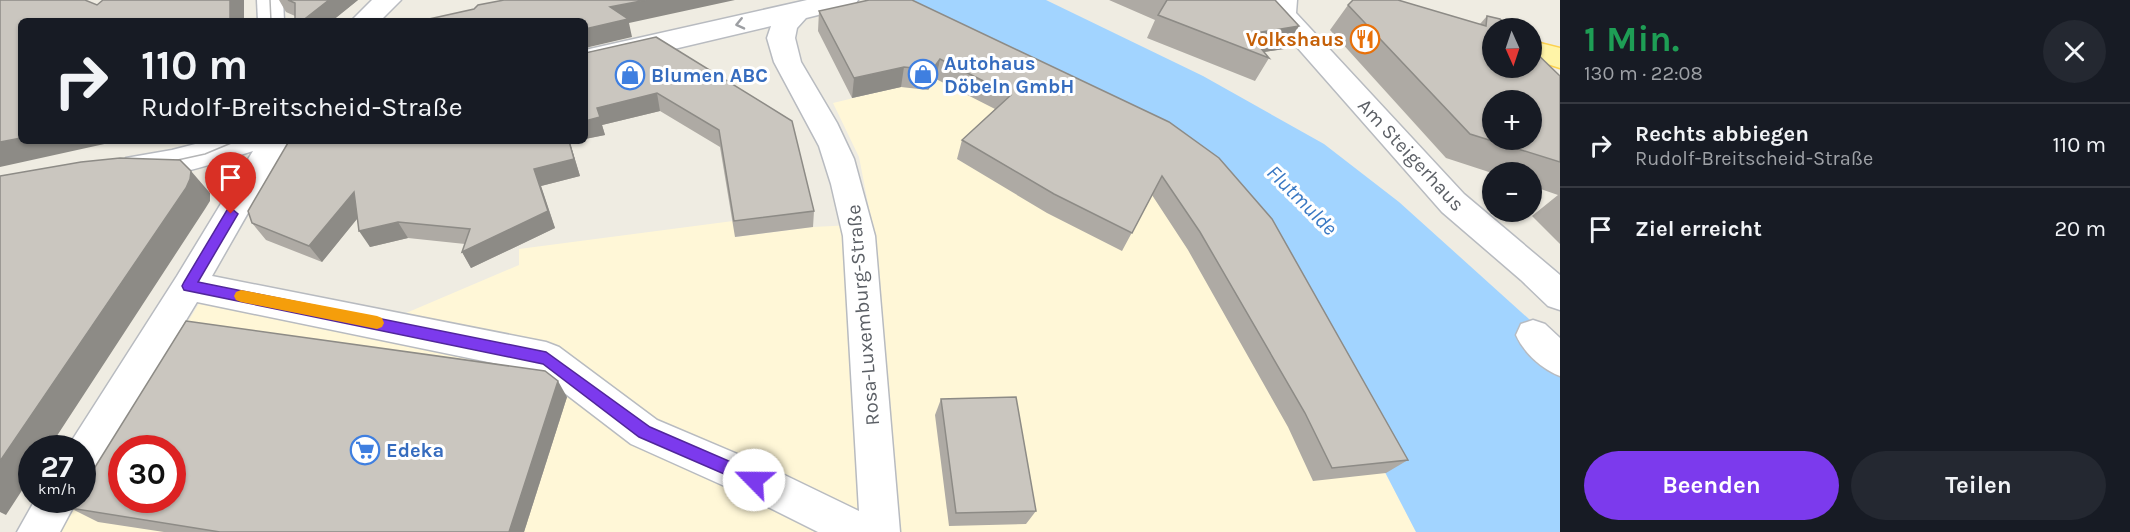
<!DOCTYPE html>
<html lang="de">
<head>
<meta charset="utf-8">
<style>
	body { margin:0; font-family:Karla,sans-serif; background:#242831; color:#f1f3f6; height:100vh; display:flex; flex-direction:column; font-size:22px; white-space:nowrap }
	* { box-sizing:border-box; margin:0 }
	p { font-size:20px; color:#9ea1a6 }
	.icon { flex:none; width:33px; height:33px; fill:none; stroke:currentColor; stroke-width:2; stroke-linecap:round; stroke-linejoin:round }
	.map { position:relative; flex:1; overflow:hidden }
	.drawer { display:flex; flex-direction:column; background:#171b24; width:570px }
	.drawer>* { flex:none }
	.top-card { position:absolute; left:18px; top:18px; width:570px; height:126px; border-radius:9px; box-shadow:0 2px 4px #0004; background:#171b24; color:#f1f3f6; overflow:hidden }
	.needle { width:39px; rotate:177deg }
	.controls { position:absolute; left:1482px; top:18px; display:grid; gap:12px }
	.controls a { display:grid; place-items:center; width:60px; height:60px; border-radius:50%; background:#171b24; box-shadow:0 2px 4px #0004; font-size:30px }
	.speed { position:absolute; left:18px; top:435px; display:flex; gap:12px; font-size:30px; font-weight:700; text-align:center }
	.speed>* { display:grid; place-content:center; width:78px; height:78px; border-radius:50%; background:#171b24; box-shadow:0 2px 4px #0004; line-height:1 }
	.speed small { font-size:15px; font-weight:400 }
	.speed .limit { border:9px solid #d22; background:#fff; color:#111 }
	.pin { position:absolute; display:grid; place-items:center; width:51px; height:51px; color:#fff; margin:-62px -26px; border-radius:50% 50% 50% 0; rotate:-45deg; box-shadow:0 0 6px #0007 }
	.pin .icon { rotate:45deg }
	.me { position:absolute; width:66px; margin:-33px; rotate:293deg; stroke-linejoin:round; filter:drop-shadow(0 0 4px #0008) }
	.turn { display:flex; align-items:center; gap:21px; height:126px; padding:0 24px; font-size:27px }
	.turn .icon { width:78px; height:78px; stroke-width:2.5 }
	.turn b { display:block; font-size:42px; line-height:51px }
	.round { display:grid; place-items:center; flex:none; width:63px; height:63px; border-radius:32px; background:#242831 }
	.head { display:flex; align-items:center; justify-content:space-between; height:102px; padding:0 24px }
	h1 { font-size:36px; font-weight:700; line-height:45px; color:#1e9e55 }
	.primary-button { display:flex; gap:12px; margin-top:auto; padding:12px 24px }
	.primary-button a { flex:1; height:69px; border-radius:36px; background:#7c3aed; color:#fff; font-size:24px; font-weight:700; line-height:69px; text-align:center }
	.primary-button a+a { background:#242831; color:#f1f3f6 }
	ul { padding:0; list-style:none }
	li { display:flex; align-items:center; gap:18px; height:84px; padding:0 24px; border-top:2px solid #363941 }
	li div { flex:1 }
	li b { display:block; font-size:22px }
	li em { font-style:normal }
	main { display:flex; flex:1; min-height:0 }
	.map>svg:first-child { display:block }
	.commercial { fill:#fff7d7; fill-rule:evenodd }
	.water { fill:#a2d4ff }
	.lines { fill:none; stroke-linecap:round; stroke-linejoin:round }
	.minor-casing { stroke:#b8bbc0; stroke-width:3 }
	.major-casing { stroke:#fcd14e; stroke-width:3 }
	.minor { fill:#fff; fill-rule:evenodd }
	.major { fill:#fff4a7; fill-rule:evenodd }
	.tram { stroke:#b4b5b6; stroke-width:1.5 }
	.wall { fill:#aeaaa4 }
	.shaded-wall { fill:#8d8b86 }
	.building { fill:#cac6bf; stroke:#8d8b86; stroke-width:1.5; fill-rule:evenodd }
	.oneway { stroke:#9d9fa3 }
	.route { fill:#7c3aed; stroke:#51269a; stroke-width:1.5 }
	.slow { fill:#f59e0b }
	.labels { text-anchor:middle; dominant-baseline:central; stroke-width:6; stroke-linejoin:round; paint-order:stroke }
	.food-label { font-size:20px; font-weight:bold; fill:#c56008; stroke:#fff; text-anchor:end }
	.shop-label { font-size:20px; font-weight:bold; fill:#366cbe; stroke:#fff; text-anchor:start }
	.street-label { font-size:20px; fill:#5b5f65; stroke:#fff }
	.water-label { font-size:21px; font-style:italic; fill:#3978c3; stroke:#fff }
</style>
</head>
<body>
<main>
<div class="map">
<svg width="1560" height="532" viewBox="0 0 1560 532">
	<rect width="100%" height="100%" fill="#efece2"/>
	<!-- commercial -->
	<path class="commercial" d="M866,21l233,92 259,307 58,112h-1356l20,-32h2l1,-5 129,-213 180,37 127,-54v-16l214,-28 3,16 77,-10 59,-3 -13,-67 -26,-54 70,-17zM122,448h50v52h-50z"/>
	<!-- water -->
	<path class="water" d="M872,0h174l157,76 121,68 75,58 161,145v185h-144l-58,-112 -101,-183z"/>
	<g class="lines">
		<!-- minor casing -->
		<g class="minor-casing">
			<g id="minor">
				<path d="M257,0h26l1,21h-26z"/>
				<path d="M372,0h29l-21,21h-29z"/>
				<path d="M807,0h51l-4,6 -48,12 -9,10 -2,10 6,24 36,61 17,36 21,77 25,296h-82l-78,-39 -109,-49 -94,-72 -340,-70 -102,169 -13,5v-28h-15l2,-3 108,-169 76,-125c-34,10 -94,34 -127,23l-4,-8 4,-8 46,-8 35,-9h82l-77,135 334,66 13,5 98,73 111,47 91,44 -16,-275 -12,-52 -12,-38 -45,-84 -7,-24 4,-12 -186,44v-20z"/>
				<path d="M1271,0h26l-1,13 168,181 96,81v35l-12,-4 -27,-26 -79,-68 -168,-191 -4,-6z"/>
				<path d="M1533,320l12,4 15,14v38c-18,-7 -36,-23 -44,-41l5,-11z"/>
				<path d="M35,500h42l-17,32h-43z"/>
			</g>
		</g>
		<!-- major casing -->
		<g class="major-casing">
			<path id="major" d="M1532,41l28,7v20l-28,-9z"/>
		</g>
		<!-- minor -->
		<use href="#minor" class="minor"/>
		<!-- major -->
		<use href="#major" class="major"/>
		<!-- tram -->
		<g class="tram">
			<path d="M270,0l1,21"/>
			<path d="M164,163l41,-9 31,-13"/>
		</g>
	</g>
	<!-- wall -->
	<g class="wall">
		<path d="M279,0h79l-26,21h-37v-5l-9,-4z"/>
		<path d="M1109,0h166l24,26 -15,23 -20,3 5,6 -14,23 -108,-43 8,-18z"/>
		<path d="M1348,5l132,19 7,-8 73,60v168l-28,-28 26,-21 -26,-9v-14h-40v1l-46,-15 -116,-128z"/>
		<path d="M819,11l350,111 239,338 -22,13 -73,8 -25,-54 -100,-177 -36,-55 -30,56 -75,-38 -90,-54 5,-19 33,-31 -59,-30 -8,11 -27,-3 -49,11 -34,-67z"/>
		<path d="M656,37l158,174 -1,16 -78,10 -15,-90 -60,-36 -58,14 3,10 -20,4v-86z"/>
		<path d="M289,141h289l-8,2 10,33 -39,10 14,42 -84,40 -9,-16 3,-8 -57,-6 -38,9 -13,-28 -35,43 -56,-22 -14,-17z"/>
		<path d="M567,397l-43,135h-360l-66,-10 -28,-14z"/>
		<path d="M941,399l95,112 -10,13 -77,2 -14,-111z"/>
	</g>
	<!-- shaded-wall -->
	<g class="shaded-wall">
		<rect x="230" y="0" width="14" height="21"/>
		<path d="M329,0h29l-26,21h-30z"/>
		<path d="M646,0h89l-106,23 3,14 -47,11v-19l25,-22z"/>
		<path d="M1299,26l-15,23 -26,4 -9,-19z"/>
		<path d="M940,59l-4,20 -8,11 4,-20z"/>
		<path d="M904,67l-3,20 -49,11 2,-20z"/>
		<path d="M657,93l3,18 -58,14 3,10 -20,4v-18l12,-13z"/>
		<path d="M21,138v3h97l-118,26v-25z"/>
		<path d="M569,141h9l-8,2 10,33 -39,10 14,42 -84,40 -9,-16 72,-83z"/>
		<path d="M191,171l19,22v8l-5,8 -156,239h-17v27l-26,40 -6,-3v-51z"/>
		<path d="M354,192l11,17 -43,53 -13,-16z"/>
		<path d="M398,222l10,16 -38,9 -11,-16z"/>
		<path d="M558,381l9,16 -43,135h-15z"/>
	</g>
	<!-- building -->
	<g class="building">
		<path d="M0,0h85l12,5 6,-5h127v21h-209v117l-21,4z"/>
		<path d="M288,0h41l-27,21h-7v-18z"/>
		<path d="M504,0h142l-36,7 18,12 -43,10v-8h-165l54,-12 4,-4z"/>
		<path d="M869,0h43l257,122 50,36 53,61 136,241 -76,8 -27,-55 -105,-181 -38,-56 -30,57 -78,-39 -92,-54 49,-45 -71,-36 -8,11 -28,-3 -50,11 -35,-67z"/>
		<path d="M1167,0h108l24,26 -50,8 20,24 -111,-43z"/>
		<path d="M1353,0h45l88,26 1,-10 13,3 10,9h-18v40h40v-19l28,27v86l-90,-28 -122,-129zM1492,100h40v40h-40z"/>
		<path d="M656,37l136,84 22,90 -80,10 -15,-91 -62,-37 -60,15 3,9 -15,4v-68z"/>
		<path d="M289,141h280l5,18 -40,10 14,42 -86,41 8,-23 -72,-7 -39,9 -5,-39 -45,54 -57,-23 -4,-12z"/>
		<path d="M120,158l60,2 11,11 -1,8 -4,9 -186,273v-285l81,-14z"/>
		<path d="M186,321l359,50 13,10 -49,151h-289l-150,-24 5,-8h7v-12zM122,448h50v52h-50z"/>
		<path d="M1016,397l20,114 -80,2 -15,-114z"/>
	</g>
	<!-- one-way arrows -->
	<defs><path id="oneway-chevron" d="M-2-3.5L2.5 0L-2 3.5" fill="none" stroke-width="1.6" stroke-linecap="round" stroke-linejoin="round" transform="scale(1.5)"/></defs>
	<use class="oneway" href="#oneway-chevron" transform="translate(740 24) rotate(167)"/>
	<!-- route -->
	<path class="route" d="M231,208l7,6 -40,68 348,70 104,75 109,47 3,6 -3,5 -5,2 -115,-50 -96,-73 -359,-74 -2,-4 2,-4 43,-72z"/>
	<!-- slow -->
	<path class="slow" d="M241,290l136,26 5,2 2,5 -2,4 -5,2 -136,-27 -5,-2 -2,-4 2,-4z"/>
	<!-- icons -->
	<defs>
		<g id="restaurant-ring" transform="scale(1.5)"><circle r="9.5" fill="#fff" stroke="#e8710a" stroke-width="1.5"/><path d="M-5-6h1v4h1v-4h1v4h1v-4h1v5L-1.5 .5V6h-2V.5L-5-1ZM5-6V6H3V1.5H1.5Q1.5-4 5-6Z" fill="#e8710a"/></g>
		<g id="shop-ring" transform="scale(1.5)"><circle r="9.5" fill="#fff" stroke="#3f7fe0" stroke-width="1.5"/><path d="M-5-2.5h2.3a2.7 3.5 0 0 1 5.4 0H5L5.5 6h-11ZM-1.5-2.5h3a1.5 2.3 0 0 0-3 0Z" fill="#3f7fe0"/></g>
		<g id="supermarket-ring" transform="scale(1.5)"><circle r="9.5" fill="#fff" stroke="#3f7fe0" stroke-width="1.5"/><path d="M-6-5.5h2.5l.6 2H6L4.5 2H-2.5L-4.4-4H-6ZM-1.5 3.2a1.3 1.3 0 1 0 .1 0ZM3 3.2a1.3 1.3 0 1 0 .1 0Z" fill="#3f7fe0"/></g>
	</defs>
	<g fill-rule="evenodd">
		<use href="#restaurant-ring" x="1365" y="39"/>
		<use href="#shop-ring" x="923" y="74"/>
		<use href="#shop-ring" x="630" y="75"/>
		<use href="#supermarket-ring" x="365" y="450"/>
	</g>
	<g class="labels">
		<!-- food labels -->
		<g class="food-label">
			<text x="1344" y="39">Volkshaus</text>
		</g>
		<!-- shop labels -->
		<g class="shop-label">
			<text x="944" y="63">Autohaus<tspan x="944" dy="23">Döbeln GmbH</tspan></text>
			<text x="651" y="75">Blumen ABC</text>
			<text x="386" y="450">Edeka</text>
		</g>
		<!-- street labels -->
		<g class="street-label">
			<text transform="translate(1411 155) rotate(47)">Am Steigerhaus</text>
			<text transform="translate(863 315) rotate(-95)">Rosa-Luxemburg-Straße</text>
		</g>
		<!-- water labels -->
		<g class="water-label">
			<text transform="translate(1302 200) rotate(45)">Flutmulde</text>
		</g>
	</g>
</svg>
<div class="controls">
<a><svg class="needle" viewBox="-14 -14 28 28"><path d="M0-13l5 13h-10z" fill="#e53935"/><path d="M0 13l5-13h-10z" fill="#9ea1a6"/></svg></a>
<a>+</a>
<a>−</a>
</div>
<div class="speed"><div>27<small>km/h</small></div><div class="limit">30</div></div>
<div class="pin" style="left:231px;top:214px;background:#d93025"><svg class="icon" aria-label="arrive" viewBox="0 0 24 24"><path d="M6 21V4h12l-3 4 3 4H6"/></svg></div>
<svg class="me" style="left:754px;top:480px" viewBox="-20 -20 40 40"><circle r="19" fill="#fff"/><path d="M0-13L10 11 0 6-10 11z" fill="#7c3aed"/></svg>
<div class="top-card">
<div class="turn"><svg class="icon" aria-label="right" viewBox="0 0 24 24"><path d="M7 20v-9h11M14 6l5 5-5 5"/></svg><div><b>110 m</b>Rudolf-Breitscheid-Straße</div></div>
</div>
</div>
<section class="drawer">
<div class="head"><div><h1>1 Min.</h1><p>130 m · 22:08</p></div><a class="round"><svg class="icon" aria-label="close" viewBox="0 0 24 24"><path d="M6 6l12 12M18 6L6 18"/></svg></a></div>
<ul>
<li><svg class="icon" aria-label="right" viewBox="0 0 24 24"><path d="M7 20v-9h11M14 6l5 5-5 5"/></svg><div><b>Rechts abbiegen</b><p>Rudolf-Breitscheid-Straße</p></div><em>110 m</em></li>
<li><svg class="icon" aria-label="arrive" viewBox="0 0 24 24"><path d="M6 21V4h12l-3 4 3 4H6"/></svg><div><b>Ziel erreicht</b></div><em>20 m</em></li>
</ul>
<div class="primary-button"><a>Beenden</a><a>Teilen</a></div>
</section>
</main>
</body>
</html>
